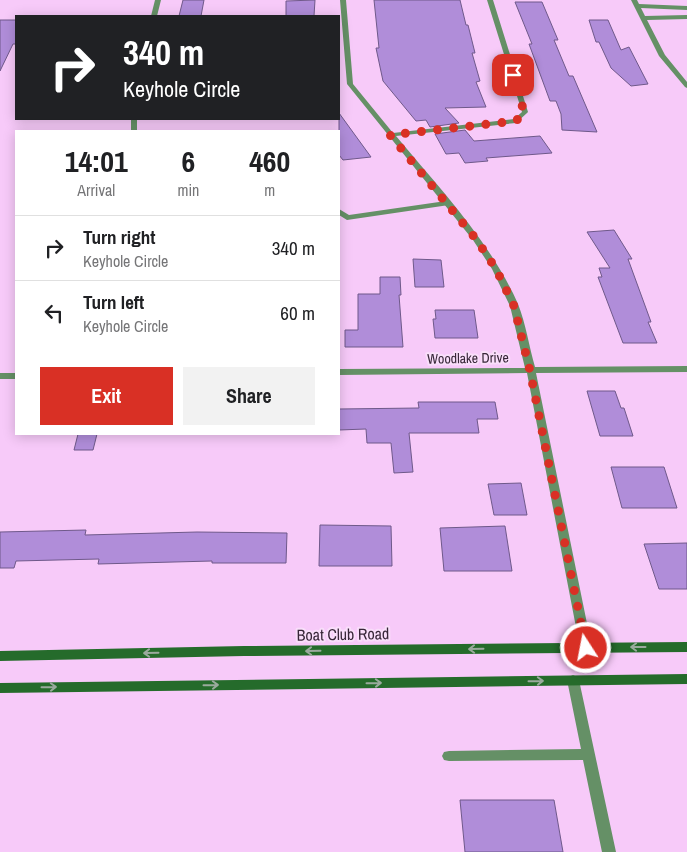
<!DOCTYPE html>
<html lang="en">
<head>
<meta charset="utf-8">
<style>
	body { margin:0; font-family:"Archivo Narrow",sans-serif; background:#f2f2f2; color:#202124; height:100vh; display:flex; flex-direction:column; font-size:19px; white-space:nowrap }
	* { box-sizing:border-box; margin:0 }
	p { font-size:16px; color:#757577 }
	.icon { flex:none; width:28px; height:28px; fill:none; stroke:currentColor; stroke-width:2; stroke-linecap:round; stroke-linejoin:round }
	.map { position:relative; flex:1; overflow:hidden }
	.sheet { position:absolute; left:15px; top:130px; width:325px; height:305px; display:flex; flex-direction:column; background:#fff; border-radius:0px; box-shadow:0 2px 12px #0003 }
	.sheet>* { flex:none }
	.banner { position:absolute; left:15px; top:15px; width:325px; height:105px; border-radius:0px; box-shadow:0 2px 12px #0003; background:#202124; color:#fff; overflow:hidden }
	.pin { position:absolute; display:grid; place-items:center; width:42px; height:42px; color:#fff; margin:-21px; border-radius:10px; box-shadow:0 2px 8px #0006 }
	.me { position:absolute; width:55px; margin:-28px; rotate:349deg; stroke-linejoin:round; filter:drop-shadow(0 0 4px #0008) }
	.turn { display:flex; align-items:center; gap:18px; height:105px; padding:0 25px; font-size:22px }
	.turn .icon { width:65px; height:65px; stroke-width:2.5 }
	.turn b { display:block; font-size:35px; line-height:42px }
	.eta { display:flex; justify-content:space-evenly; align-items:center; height:85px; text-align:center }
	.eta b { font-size:30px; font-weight:700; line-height:35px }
	.primary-button { display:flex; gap:10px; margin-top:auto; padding:10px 25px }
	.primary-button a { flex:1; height:58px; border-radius:0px; background:#d93025; color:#fff; font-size:20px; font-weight:700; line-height:58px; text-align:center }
	.primary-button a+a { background:#f2f2f2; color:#202124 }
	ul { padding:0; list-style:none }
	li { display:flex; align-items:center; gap:15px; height:65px; padding:0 25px; border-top:1px solid #e0e0e0 }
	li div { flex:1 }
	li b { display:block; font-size:19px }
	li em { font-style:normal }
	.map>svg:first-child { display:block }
	.building { fill:#b08dd9; stroke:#6f598a }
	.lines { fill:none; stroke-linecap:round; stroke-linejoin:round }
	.service { fill:#659066; fill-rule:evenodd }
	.minor { fill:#659066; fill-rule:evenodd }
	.secondary { fill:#256b2b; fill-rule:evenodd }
	.oneway { stroke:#9aaa9d }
	.route { stroke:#d93025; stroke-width:9; stroke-dasharray:0 16.2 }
	.labels { text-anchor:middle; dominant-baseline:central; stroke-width:4; stroke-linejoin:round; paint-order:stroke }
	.street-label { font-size:14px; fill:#372638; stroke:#f9defa }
	.near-street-label { font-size:16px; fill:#372638; stroke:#f9defa }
</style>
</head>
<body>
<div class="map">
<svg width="687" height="852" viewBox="0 0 687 852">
	<rect width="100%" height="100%" fill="#f7caf9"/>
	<!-- building -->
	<g class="building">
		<path d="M183,0h21l-3,16h-22z"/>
		<path d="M315,0l-1,16h-28v-15z"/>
		<path d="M374,0h86l6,25h2l7,28h-3l8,28 -4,1 10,25 -41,1 14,15 -29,4 -4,-7 -10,1 -33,-40 -7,-33h3z"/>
		<path d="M515,2h27l16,38h-4l15,36h4l24,56 -35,-2 -1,-16 -5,-13h-6l-21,-57h3z"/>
		<path d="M0,20h16v24h-3l-13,27z"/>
		<path d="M589,20h19l13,30 8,-3 19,37 -17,2 -20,-18 -12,-26h-3z"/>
		<path d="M339,113l32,44 -28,3 -4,-5z"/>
		<path d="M465,130l9,11 66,-5 12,17 -66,5 2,3 -23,2 -6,-10 -13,1 -11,-20z"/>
		<path d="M614,230l18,29h-4l23,63h-3l9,21h-34l-25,-66h4l-3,-9h11l-23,-36z"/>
		<path d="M413,259l28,1 3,27h-29z"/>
		<path d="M380,277h20l1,18h-2l4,52h-58v-17h13v-36h22z"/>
		<path d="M435,310h39l4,28h-43l-2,-19h3z"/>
		<path d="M587,391h28l6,17h3l9,28h-33z"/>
		<path d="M418,402h77l3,17h-21l2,14h-70l4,39 -19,1 -3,-30h-24l-1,-14 -27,1v-21l80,-1z"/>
		<path d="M78,434h19l-4,16h-19z"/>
		<path d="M611,467h53l13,41h-55z"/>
		<path d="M521,483l6,32h-33l-6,-31z"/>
		<path d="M320,525l71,1 1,40h-73z"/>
		<path d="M505,526l7,45h-68l-4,-43z"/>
		<path d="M86,530l-1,5 112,-3 90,1 -1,30h-74v-2l-114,3 1,-5 -83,2 -2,7h-14v-36z"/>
		<path d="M687,543v46h-28l-15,-45z"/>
		<path d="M460,800h94l9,52h-98z"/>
	</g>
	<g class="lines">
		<!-- service -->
		<g class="service">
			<path d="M446,201h3v4l-102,15 -8,-5v-6l10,6z"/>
			<path d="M573,675l4,2 2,3 37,172h-14l-19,-92 -134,1 -5,-1 -2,-4 2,-4 5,-1 132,-2 -14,-69 2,-3z"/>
		</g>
		<!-- minor -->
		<g class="minor">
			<path d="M155,0h6l-4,16h-6z"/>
			<path d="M340,0h6l7,84 40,49 121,-14 8,-7 -35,-112h6l35,112 -1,1 -11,10 -120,13c44,53 94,105 122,168 8,20 11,43 17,63l152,-1v6l-151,1 56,275 -2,3 -4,2 -4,-2 -2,-3 -53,-275 -188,2v-6l186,-1 -15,-62 -18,-37 -19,-29 -126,-156z"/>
			<path d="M631,0h6l2,4 48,2v4l-46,-2 4,8 42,-1v4l-40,1 18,35 22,27v6l-2,-1 -26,-31z"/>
			<rect x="131" y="119" width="6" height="12"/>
			<rect x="0" y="373" width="16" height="6"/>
		</g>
		<!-- secondary -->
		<g class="secondary">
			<path d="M687,642v10l-443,4 -244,5v-10l244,-5z"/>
			<path d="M687,674v10l-687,9v-10z"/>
		</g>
	</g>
	<!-- one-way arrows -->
	<defs><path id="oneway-shaft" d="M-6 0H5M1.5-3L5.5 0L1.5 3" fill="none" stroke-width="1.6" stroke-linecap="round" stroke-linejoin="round" transform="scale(1.25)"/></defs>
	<g class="oneway">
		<use href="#oneway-shaft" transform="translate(638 647) rotate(180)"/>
		<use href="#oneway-shaft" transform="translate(476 649) rotate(179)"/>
		<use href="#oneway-shaft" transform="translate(313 651) rotate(179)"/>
		<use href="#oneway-shaft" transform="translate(151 653) rotate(179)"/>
		<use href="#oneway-shaft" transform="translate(536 681) rotate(-1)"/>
		<use href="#oneway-shaft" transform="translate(374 683) rotate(-1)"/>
		<use href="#oneway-shaft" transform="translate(211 685) rotate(-1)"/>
		<use href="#oneway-shaft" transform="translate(49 687) rotate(-1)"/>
	</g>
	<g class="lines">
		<!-- route -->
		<path class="route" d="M513,75l11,37 -8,9 -126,14 86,104 20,30 18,37 16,65 56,277"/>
	</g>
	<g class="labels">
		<!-- street labels -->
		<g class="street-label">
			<text transform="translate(468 358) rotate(-1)">Woodlake Drive</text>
		</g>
		<!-- near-street labels -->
		<g class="near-street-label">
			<text transform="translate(343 634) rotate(-1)">Boat Club Road</text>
		</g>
	</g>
</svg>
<div class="pin" style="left:513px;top:75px;background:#d93025"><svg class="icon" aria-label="arrive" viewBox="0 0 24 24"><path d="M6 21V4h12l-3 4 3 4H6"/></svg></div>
<svg class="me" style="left:586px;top:648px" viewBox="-20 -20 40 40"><circle r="17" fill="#d93025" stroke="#fff" stroke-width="3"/><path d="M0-11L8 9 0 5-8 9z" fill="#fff"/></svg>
<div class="banner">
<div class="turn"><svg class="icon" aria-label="right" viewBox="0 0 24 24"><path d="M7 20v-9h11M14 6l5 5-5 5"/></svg><div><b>340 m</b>Keyhole Circle</div></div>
</div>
<section class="sheet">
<div class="eta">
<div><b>14:01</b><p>Arrival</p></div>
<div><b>6</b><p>min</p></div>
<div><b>460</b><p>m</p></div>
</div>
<ul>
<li><svg class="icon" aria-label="right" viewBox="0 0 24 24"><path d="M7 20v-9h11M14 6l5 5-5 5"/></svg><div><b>Turn right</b><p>Keyhole Circle</p></div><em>340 m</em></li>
<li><svg class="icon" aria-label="left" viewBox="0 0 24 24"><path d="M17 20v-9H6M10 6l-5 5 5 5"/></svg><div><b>Turn left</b><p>Keyhole Circle</p></div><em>60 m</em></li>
</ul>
<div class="primary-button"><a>Exit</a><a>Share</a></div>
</section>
</div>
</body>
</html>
